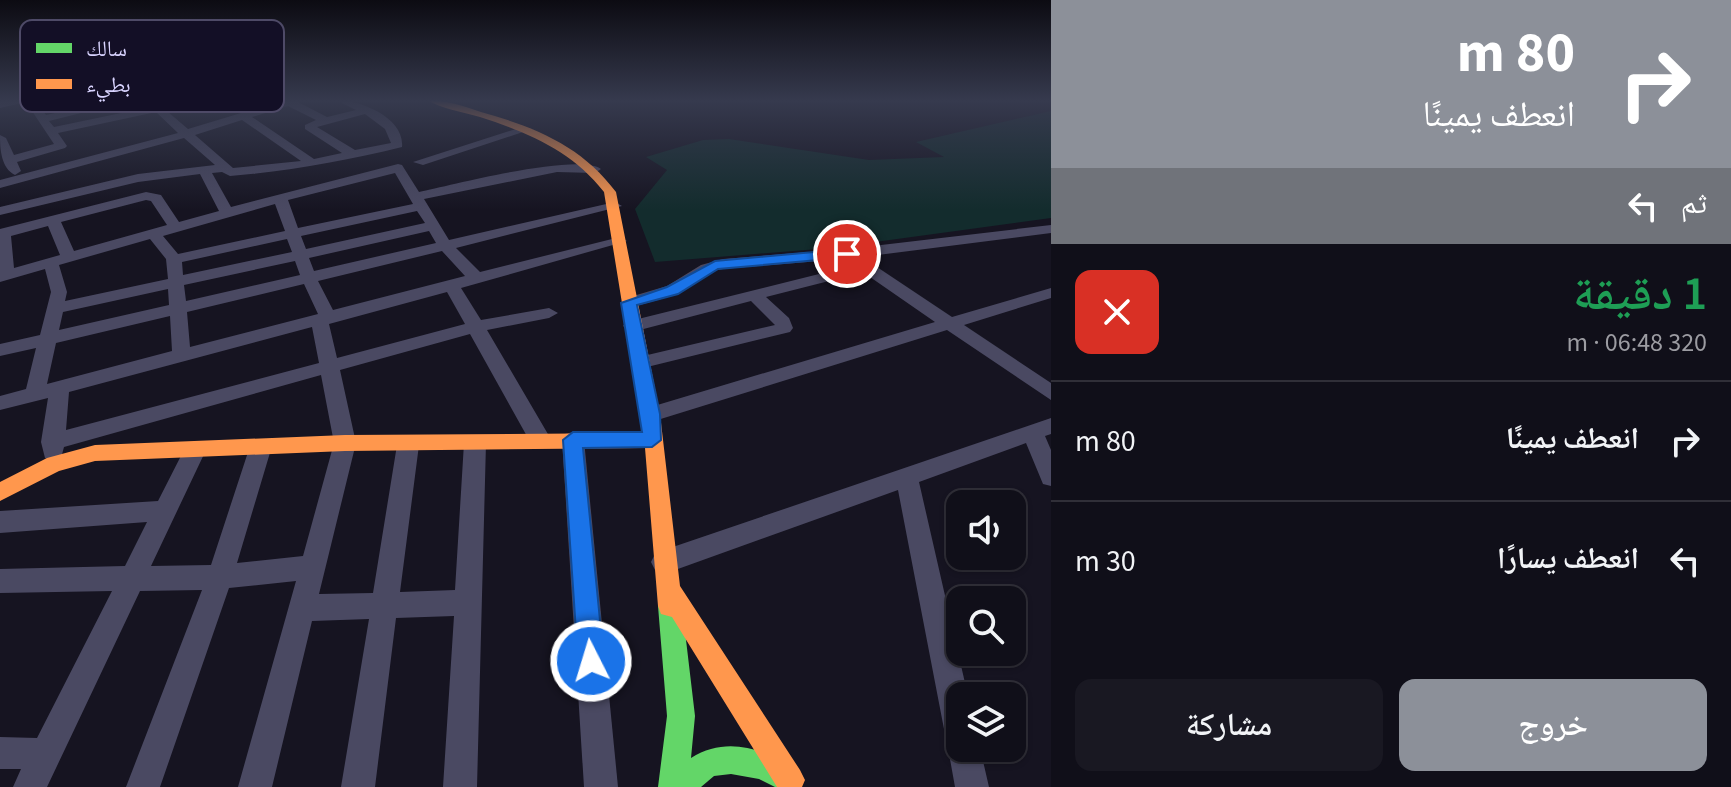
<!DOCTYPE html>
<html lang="ar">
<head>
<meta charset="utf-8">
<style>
	body { margin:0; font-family:"Source Sans 3","Noto Naskh Arabic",sans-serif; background:#191822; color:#f1f3f6; direction:rtl; height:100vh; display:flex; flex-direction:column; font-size:30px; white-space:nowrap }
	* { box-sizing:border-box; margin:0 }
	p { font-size:26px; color:#9c9ca2 }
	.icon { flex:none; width:44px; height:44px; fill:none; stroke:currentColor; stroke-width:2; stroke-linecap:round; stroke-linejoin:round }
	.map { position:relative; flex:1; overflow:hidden; direction:ltr }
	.details { display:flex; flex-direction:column; background:#100f19; width:680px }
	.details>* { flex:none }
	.top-card { background:#8c9099; color:#fff; overflow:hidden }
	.buttons { position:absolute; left:946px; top:490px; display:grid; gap:16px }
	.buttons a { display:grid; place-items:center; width:80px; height:80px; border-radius:16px; background:#100f19; box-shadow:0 2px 6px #0004,0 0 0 2px #302f38; font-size:40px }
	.pin { position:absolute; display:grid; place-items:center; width:68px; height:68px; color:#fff; margin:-34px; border:4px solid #fff; border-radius:50%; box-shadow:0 2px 8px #0007 }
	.me { position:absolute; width:88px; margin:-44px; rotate:355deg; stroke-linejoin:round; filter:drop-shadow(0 0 6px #0008) }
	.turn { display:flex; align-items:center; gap:28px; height:168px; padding:0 24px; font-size:36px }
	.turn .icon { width:104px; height:104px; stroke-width:2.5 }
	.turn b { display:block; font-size:56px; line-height:68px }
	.then { display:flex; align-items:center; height:76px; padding:0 24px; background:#0003; gap:16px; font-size:30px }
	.round { display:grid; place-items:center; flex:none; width:84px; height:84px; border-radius:16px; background:#191822 }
	.summary { display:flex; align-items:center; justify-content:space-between; height:136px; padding:0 24px }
	h1 { font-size:48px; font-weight:600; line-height:60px; color:#1e9e55 }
	.primary-button { display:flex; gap:16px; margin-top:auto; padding:16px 24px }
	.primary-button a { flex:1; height:92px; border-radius:16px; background:#8c9099; color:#fff; font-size:32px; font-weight:600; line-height:92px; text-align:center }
	.primary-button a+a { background:#191822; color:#f1f3f6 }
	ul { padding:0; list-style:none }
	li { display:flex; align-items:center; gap:24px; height:120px; padding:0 24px; border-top:2px solid #302f38 }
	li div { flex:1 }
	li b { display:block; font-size:30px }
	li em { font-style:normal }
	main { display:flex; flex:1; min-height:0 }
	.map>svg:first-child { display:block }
	.green { fill:#132c2d }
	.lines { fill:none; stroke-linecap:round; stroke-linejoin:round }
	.street { fill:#4a4962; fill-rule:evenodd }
	.fast { fill:#63d668; fill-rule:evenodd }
	.slow { fill:#ff974d; fill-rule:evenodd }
	.route { fill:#1a73e8; stroke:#114b97; stroke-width:2 }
	.key { fill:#130f26; stroke:#4e4a67; stroke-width:2 }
	.key-label { font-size:22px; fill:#d9d4ff }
</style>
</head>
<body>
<main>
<section class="details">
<div class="top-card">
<div class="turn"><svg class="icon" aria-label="right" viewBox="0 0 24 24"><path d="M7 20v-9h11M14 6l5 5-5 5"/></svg><div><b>80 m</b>انعطف يمينًا</div></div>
<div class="then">ثم<svg class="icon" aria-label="left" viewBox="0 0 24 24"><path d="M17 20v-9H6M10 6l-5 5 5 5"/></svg></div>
</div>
<div class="summary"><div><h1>1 دقيقة</h1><p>320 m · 06:48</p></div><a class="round" style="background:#d93025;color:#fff"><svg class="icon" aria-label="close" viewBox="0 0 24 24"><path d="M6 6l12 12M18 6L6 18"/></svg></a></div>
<ul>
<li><svg class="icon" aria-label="right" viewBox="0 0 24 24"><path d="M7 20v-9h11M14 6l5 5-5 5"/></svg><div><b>انعطف يمينًا</b></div><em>80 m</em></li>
<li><svg class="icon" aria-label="left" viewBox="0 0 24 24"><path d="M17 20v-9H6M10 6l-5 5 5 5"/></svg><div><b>انعطف يسارًا</b></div><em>30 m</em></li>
</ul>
<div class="primary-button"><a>خروج</a><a>مشاركة</a></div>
</section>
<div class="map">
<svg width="1051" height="787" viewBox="0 0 1051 787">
	<rect width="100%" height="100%" fill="#161421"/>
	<!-- green -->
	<path class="green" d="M1051,111v107l-220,30 -176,14 -20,-53 32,-39 -21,-13 57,-17 26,-1 140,21 75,-3 -28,-15z"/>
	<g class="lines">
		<!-- street -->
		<g class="street">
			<path d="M9,100h26l11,15 68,-15h19l-84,21 5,6 96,-20 -7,-7h11l34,29 96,-29h16l-2,2 29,15 29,-7 -20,-10c25,0 69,18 66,47 -57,14 -113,24 -172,29l-8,-4 -10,1 19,34 167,-43 4,1 17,27c33,-7 159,-40 182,-23l-6,4 -38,-1 -133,27 25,41 166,-38 7,4 -166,42 24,24 140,-35 7,4 -166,47 20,32 68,-12 9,5 -9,5 -62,12 65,111 -3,6h-16l-63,-113 -130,36 16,73 -37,151 54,-1 24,-148 3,-6h16l3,6 -19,147 55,-2 9,-147 3,-6h16l3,6 -9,344h-34l11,-171 -58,2 -21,169h-34l28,-168 -57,2 -40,166h-34l58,-206 -67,7 -69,199h-34l76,-197 -62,1 -93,196h-34l8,-18h-21v-32l37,1 75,-147 -112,2v-24l125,-3 22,-44 -147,11v-22l158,-10 29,-57 8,-3 8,3 3,6 -55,116 60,-1 39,-119 3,-6h16l3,6 -35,117 66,-7 31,-113 -13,-68 -257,72 -3,11 -8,3 -8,-3 -4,-16 7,-44 -48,12v-14l26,-7 10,-41 -36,8v-12l40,-9 11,-43 -6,-23 -45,13v-53l146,-37 15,3 18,27 40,-11 -19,-37 -62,8 -138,33v-8l138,-33 77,-9 -31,-27 -184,50v-8l178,-47 -22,-21 -98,21 9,13 -2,2 -48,14 4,9 -6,4c-14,-7 -15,-26 -15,-40l6,3 8,17 40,-11 -28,-42 -26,6v-6zM288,106l28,14 -11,5v4l37,24 -28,6 -62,-42zM365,114l20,15 6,14 -36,7 -38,-23zM242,120l59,41 -68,7 -38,-33zM395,173l18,31 -115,24 -10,-28zM146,200l5,1 16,24 -93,26 -13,-29zM275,204l10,27 -107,23 -15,-18zM417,211l8,12 -119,26 -5,-13zM48,226l12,29 -46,13 -3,-32zM429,231l7,12 -122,28 -5,-13zM150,239l16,20 2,20 -103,22 2,-9 -8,-27zM287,239l5,13 -109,23 -1,-13zM442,251l23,25 -132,34 -15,-29zM295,261l5,14 -114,26 -2,-16zM304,284l14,30 -128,33 -3,-35zM168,289l1,16 -110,25 4,-18zM447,292l18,32 -128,34 -8,-34zM170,316l2,35 -125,33 9,-41zM312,327l7,36 -253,67 3,-38z"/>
			<path d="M522,127l10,2 -109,36 -10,-3z"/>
			<path d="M1051,225v8l-189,24 90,60 99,-29v10l-87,27 87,58v17l-104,-70 -296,92 -7,-3 -3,-5 3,-5 291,-87 -91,-63 -121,10 -10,2 -34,23 -50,14 -8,-5 2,-4 44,-13 34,-21 22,-6 124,-10z"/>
			<path d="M823,273l6,2v6l-63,16 23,21 4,10 -3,4 -151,37 -9,-6 9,-6 136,-32 -24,-24 -119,31 -9,-6 3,-4z"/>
			<path d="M1051,418v16l-6,2 6,14v36l-8,-2 -17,-41 -107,39 49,214h-8v52h20l9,39h-34l-7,-39 3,-7 -7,-12 -46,-239 -234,84 -9,-4 -4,-8 4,-8 9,-4z"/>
			<path d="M573,432l8,2 3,6 34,347h-34l-22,-347 3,-6z"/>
		</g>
		<!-- fast -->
		<path class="fast" d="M670,594l9,4 3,8 13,110 -4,42c37,-23 72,-8 107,10l5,10 -4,9h-24l-16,-8 -28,-5 -17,2 -13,11h-43l9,-71 -9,-110 3,-8z"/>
		<!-- slow -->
		<path class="slow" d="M427,100c19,0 36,6 54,12 54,15 101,34 135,80l44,222 20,172 120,184 5,10 -3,7h-25l-105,-170 -11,-3 -3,-8 -13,-158 -300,3 -250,10 -36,10 -59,30v-19l47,-24 48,-13 250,-10 298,-2 -39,-241c-32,-41 -75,-59 -124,-75 -17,-5 -38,-8 -53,-17z"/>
	</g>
	<!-- sky -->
	<linearGradient id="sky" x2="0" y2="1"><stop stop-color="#0c0b12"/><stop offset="0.48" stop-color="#363a4e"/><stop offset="1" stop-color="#363a4e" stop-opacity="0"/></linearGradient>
	<rect width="1051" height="210" fill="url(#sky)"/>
	<!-- route -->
	<path class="route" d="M847,249l7,5 -2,3 -134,12 -40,25 -41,11 23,109 1,26 -9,7 -69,1 21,213 -4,9 -9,4 -9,-4 -4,-9 -15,-221 10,-8h69l-21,-129 46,-16 48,-26z"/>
	<!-- legend -->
	<rect x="20" y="20" width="264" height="92" rx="12" class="key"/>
	<rect x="36" y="43" width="36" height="10" fill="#63d668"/>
	<rect x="36" y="79" width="36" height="10" fill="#ff974d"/>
	<g class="key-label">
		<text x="86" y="56">سالك</text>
		<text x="86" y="92">بطيء</text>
	</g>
</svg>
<div class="buttons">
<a><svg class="icon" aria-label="sound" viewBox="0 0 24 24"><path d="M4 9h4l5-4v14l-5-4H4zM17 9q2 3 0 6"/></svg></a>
<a><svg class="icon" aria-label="search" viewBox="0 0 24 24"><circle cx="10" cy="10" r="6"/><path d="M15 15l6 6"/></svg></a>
<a><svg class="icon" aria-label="layers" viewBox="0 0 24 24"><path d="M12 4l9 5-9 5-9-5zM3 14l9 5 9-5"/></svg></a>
</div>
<div class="pin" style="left:847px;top:254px;background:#d93025"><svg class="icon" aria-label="arrive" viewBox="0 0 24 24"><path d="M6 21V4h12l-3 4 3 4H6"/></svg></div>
<svg class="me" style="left:591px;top:661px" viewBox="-20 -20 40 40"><circle r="17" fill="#1a73e8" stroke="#fff" stroke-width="3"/><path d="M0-11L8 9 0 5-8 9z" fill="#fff"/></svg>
</div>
</main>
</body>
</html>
